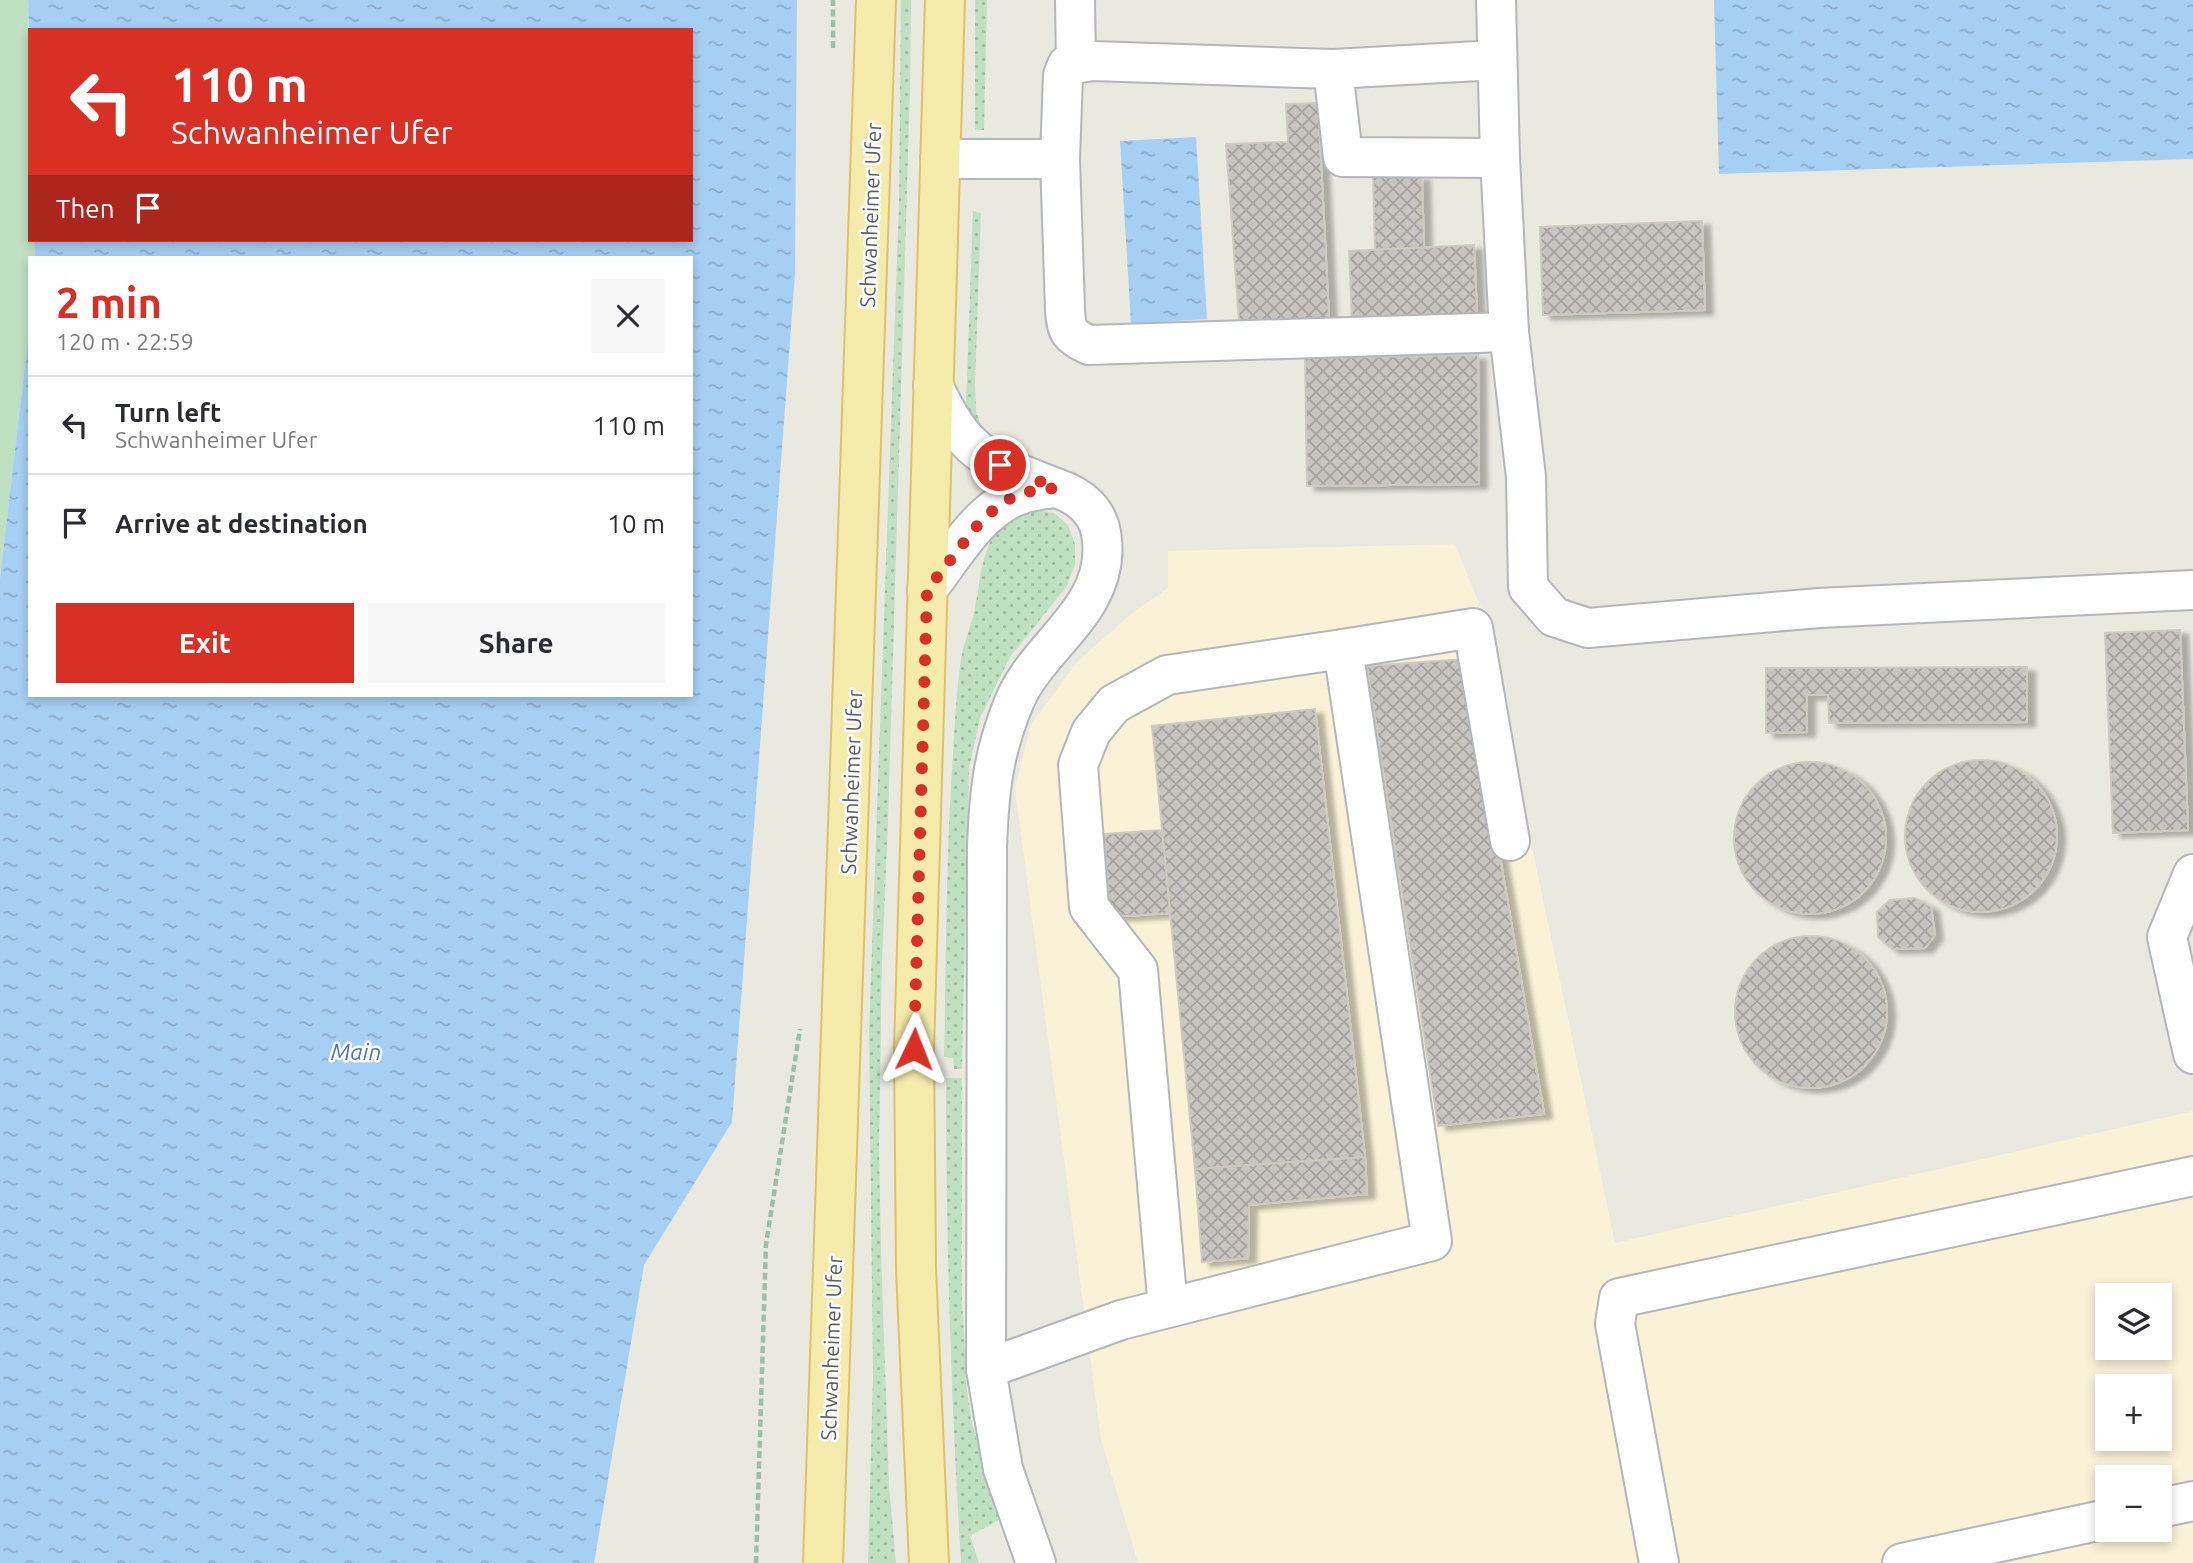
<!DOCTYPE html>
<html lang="en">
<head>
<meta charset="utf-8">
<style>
	body { margin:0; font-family:Ubuntu,sans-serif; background:#f7f7f7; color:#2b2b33; height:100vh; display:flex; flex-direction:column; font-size:26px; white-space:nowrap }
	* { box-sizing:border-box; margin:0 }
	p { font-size:23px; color:#7c7c81 }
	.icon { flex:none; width:38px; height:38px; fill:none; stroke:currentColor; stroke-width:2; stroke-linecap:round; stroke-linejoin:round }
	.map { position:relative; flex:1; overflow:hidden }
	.drawer { position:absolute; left:28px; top:256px; width:665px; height:441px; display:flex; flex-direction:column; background:#fff; border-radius:0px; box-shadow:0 4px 10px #0003 }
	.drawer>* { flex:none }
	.hud { position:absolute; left:28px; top:28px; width:665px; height:214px; border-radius:0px; box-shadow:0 4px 10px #0003; background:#d93025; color:#fff; overflow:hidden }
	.controls { position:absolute; left:2095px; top:1283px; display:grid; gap:14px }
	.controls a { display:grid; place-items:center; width:77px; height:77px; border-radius:0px; background:#fff; box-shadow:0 4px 10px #0003; font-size:35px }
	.pin { position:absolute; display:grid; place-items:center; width:60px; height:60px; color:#fff; margin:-30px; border:4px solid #fff; border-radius:50%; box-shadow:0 2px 7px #0007 }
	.me { position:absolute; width:77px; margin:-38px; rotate:2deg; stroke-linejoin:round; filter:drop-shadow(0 0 5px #0008) }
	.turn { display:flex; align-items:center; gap:24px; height:147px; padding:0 28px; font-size:32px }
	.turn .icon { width:91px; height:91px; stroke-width:2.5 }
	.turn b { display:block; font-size:49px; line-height:60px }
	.then { display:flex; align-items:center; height:66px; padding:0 28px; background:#0003; gap:14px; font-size:26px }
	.round { display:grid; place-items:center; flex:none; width:74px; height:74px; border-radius:0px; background:#f7f7f7 }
	.summary { display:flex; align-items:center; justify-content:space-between; height:119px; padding:0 28px }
	h1 { font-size:42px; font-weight:700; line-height:52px; color:#d93025 }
	.action { display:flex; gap:14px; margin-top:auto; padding:14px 28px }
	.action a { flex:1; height:80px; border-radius:0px; background:#d93025; color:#fff; font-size:28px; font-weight:700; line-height:80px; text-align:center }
	.action a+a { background:#f7f7f7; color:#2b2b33 }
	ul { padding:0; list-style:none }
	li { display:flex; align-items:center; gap:21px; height:98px; padding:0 28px; border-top:2px solid #e1e1e2 }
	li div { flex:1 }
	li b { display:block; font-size:26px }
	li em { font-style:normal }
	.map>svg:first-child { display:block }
	.commercial { fill:#f9f2d7; fill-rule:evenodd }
	.grass { fill:url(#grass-dots) }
	.park { fill:#bfe0c1 }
	.water { fill:url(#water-ripples) }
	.building { fill:url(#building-cross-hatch); stroke:#cecac0; stroke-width:2; filter:url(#shadow) }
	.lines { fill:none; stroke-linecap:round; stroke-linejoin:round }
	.minor-casing { stroke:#b3b6ba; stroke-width:42 }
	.major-casing { stroke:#e0c264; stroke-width:42 }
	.path { stroke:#9ac0a6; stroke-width:4.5; stroke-dasharray:7 3.5; stroke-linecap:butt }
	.minor { stroke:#fff; stroke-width:38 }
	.major { stroke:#f5ecab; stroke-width:38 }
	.route { stroke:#d93025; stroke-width:12; stroke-dasharray:0 21.6 }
	.labels { text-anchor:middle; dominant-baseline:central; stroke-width:5; stroke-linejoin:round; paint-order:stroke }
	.street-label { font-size:21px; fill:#595c60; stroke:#fff }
	.water-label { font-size:23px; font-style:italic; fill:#4a76ac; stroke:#fff }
</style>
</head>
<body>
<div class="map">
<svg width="2193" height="1563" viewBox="0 0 2193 1563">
	<defs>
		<pattern id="grass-dots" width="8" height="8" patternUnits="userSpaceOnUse" patternTransform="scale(1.75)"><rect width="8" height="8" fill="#bfe0c1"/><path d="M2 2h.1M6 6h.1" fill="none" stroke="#9eb9a0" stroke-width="1.8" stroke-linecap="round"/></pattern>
		<pattern id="water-ripples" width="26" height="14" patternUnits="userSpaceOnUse" patternTransform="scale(1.75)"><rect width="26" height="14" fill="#a6cff4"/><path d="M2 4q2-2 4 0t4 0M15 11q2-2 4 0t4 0" fill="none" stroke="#8aabc9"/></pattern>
		<pattern id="building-cross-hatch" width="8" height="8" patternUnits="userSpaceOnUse" patternTransform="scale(1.75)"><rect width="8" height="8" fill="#c8c5c0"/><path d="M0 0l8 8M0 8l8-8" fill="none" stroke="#a5a39f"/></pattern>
		<filter id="shadow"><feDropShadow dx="8" dy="4.5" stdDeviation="2" flood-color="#0004"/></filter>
	</defs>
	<rect width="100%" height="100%" fill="#eae9e0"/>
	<!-- commercial -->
	<path class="commercial" d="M1455,544l28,69 132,630 578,-132v452h-1055l-37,-124 -86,-650 16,-64 47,-64 53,-47 37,-26v-37zM2107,1295h53v53h-53zM2107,1386h53v52h-53zM2107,1477h53v53h-53z"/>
	<!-- grass -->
	<g class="grass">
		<path d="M901,0h10l-1,89 -22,733 -6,141 -3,185 2,103 8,234 7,78h-28l5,-187 -4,-345 30,-829z"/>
		<path d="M975,0h12l-3,130h-9z"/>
		<path d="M973,211l8,2 -6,170 1,28 7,22 -14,-12 -3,-18z"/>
		<path d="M1035,510l19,3 14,12 7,19v20l-8,22 -57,71 -30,61 -11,50 -7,301h-8l-1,-11 -9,-1c2,-90 2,-181 7,-271 3,-43 4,-85 10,-127 3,-18 11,-34 14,-52 8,-39 6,-66 38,-96z"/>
		<path d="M946,1078h16v223l5,89 4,29 28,101 -29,16 9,27h-18c-10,-162 -15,-323 -15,-485z"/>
	</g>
	<!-- park -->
	<path class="park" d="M0,0h28l2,240h4l1,17h-5v64l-30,257z"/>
	<!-- water -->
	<g class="water">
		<path d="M28,0h769l-2,273 -63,849 -88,143 -50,298h-594v-985l30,-257v374h661v-438h-656l-1,-17h657v-210h-661v44z"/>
		<path d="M1714,0h479v159l-474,15z"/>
		<path d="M1196,137l11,182 -76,5 -11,-183z"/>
	</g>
	<!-- building -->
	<g class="building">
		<path d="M1318,103l11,215 -90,3 -13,-177 62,-2 -2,-38z"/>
		<path d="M1422,176l2,72 -49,2 -2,-73z"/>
		<path d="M1702,221l3,89 -162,5 -3,-88z"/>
		<path d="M1474,245l3,69 -125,6 -3,-69z"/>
		<path d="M1478,355l1,129 -172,2 -2,-128z"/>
		<path d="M2180,630l8,200 -75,3 -8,-200z"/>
		<path d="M1466,659l78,455 -106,12 -71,-460z"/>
		<path d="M2027,667v55l-198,1 -1,-28h-21v37l-41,1v-65z"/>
		<path d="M1315,709l50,448 -170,12 -43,-443z"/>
		<circle cx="1981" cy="836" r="76"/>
		<circle cx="1810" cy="838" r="76"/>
		<path d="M1162,830l8,83 -60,4 -6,-83z"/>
		<path d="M1915,898l16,9 4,28 -10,13 -33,1 -14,-12 -1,-25 13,-12z"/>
		<circle cx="1811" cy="1012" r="76"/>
		<path d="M1365,1157l2,37 -118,11 -1,53 -46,4 -7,-93z"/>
	</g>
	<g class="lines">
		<!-- minor casing -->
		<g class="minor-casing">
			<g id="minor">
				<path d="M1075,0l1,63"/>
				<path d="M1496,0l4,158 9,174 17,145 2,110 26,30 34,11 231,-20 374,-18"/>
				<path d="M1497,60l-164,9 -240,-8 -26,4 -4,10 -3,84 5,150c1,22 4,27 24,36l420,-13"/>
				<path d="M1333,69l10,88 157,1"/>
				<path d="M940,159h120"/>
				<path d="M927,590c24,-30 46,-71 81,-90 15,-8 31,-10 48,-12 -69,-27 -91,-33 -123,-103"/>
				<path d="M1343,649l130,-21 37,213"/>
				<path d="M2193,874l-26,63 26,117"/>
				<path d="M986,1369l135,-49 311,-79 -89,-592 -176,26 -53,29 -23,28 -13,33 11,142 49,63 30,338"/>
				<path d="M2160,1508l33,-7"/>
				<path d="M1036,1563l-33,-94 -17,-100 1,-522c2,-55 6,-95 28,-147 25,-57 94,-90 87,-160 -2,-28 -21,-44 -46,-52"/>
				<path d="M1659,1563l-44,-239 4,-26 574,-122"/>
				<path d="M1902,1563l205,-44"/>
			</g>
		</g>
		<!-- major casing -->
		<g class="major-casing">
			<g id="major">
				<path d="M823,1563l53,-1563"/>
				<path d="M929,1563l-13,-294 -2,-220 31,-1049"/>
			</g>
		</g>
		<!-- path -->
		<g class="path">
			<path d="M833,48v-48"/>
			<path d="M756,1563l10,-319 34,-215"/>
		</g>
		<!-- minor -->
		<use href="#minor" class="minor"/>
		<!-- major -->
		<use href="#major" class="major"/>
	</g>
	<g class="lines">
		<!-- route -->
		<path class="route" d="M914,1049l13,-459 49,-63 15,-15 16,-12 19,-8 30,-4 -56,-23"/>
	</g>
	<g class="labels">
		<!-- street labels -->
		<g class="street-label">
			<text transform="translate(870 215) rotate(-88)">Schwanheimer Ufer</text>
			<text transform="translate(851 782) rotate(-88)">Schwanheimer Ufer</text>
			<text transform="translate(831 1348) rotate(-88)">Schwanheimer Ufer</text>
		</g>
		<!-- water labels -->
		<g class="water-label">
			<text x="356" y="1051">Main</text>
		</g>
	</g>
</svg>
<div class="controls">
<a><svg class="icon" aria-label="layers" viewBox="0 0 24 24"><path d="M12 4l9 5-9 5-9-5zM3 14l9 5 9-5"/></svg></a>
<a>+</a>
<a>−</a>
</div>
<div class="pin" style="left:1000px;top:465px;background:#d93025"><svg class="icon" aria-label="arrive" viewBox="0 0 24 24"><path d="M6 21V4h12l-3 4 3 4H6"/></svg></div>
<svg class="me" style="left:914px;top:1049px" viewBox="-20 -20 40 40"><path d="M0-17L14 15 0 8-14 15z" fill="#d93025" stroke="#fff" stroke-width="4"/></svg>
<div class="hud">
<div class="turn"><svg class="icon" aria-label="left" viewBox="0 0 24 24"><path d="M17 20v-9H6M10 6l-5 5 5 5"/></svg><div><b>110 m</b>Schwanheimer Ufer</div></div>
<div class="then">Then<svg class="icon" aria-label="arrive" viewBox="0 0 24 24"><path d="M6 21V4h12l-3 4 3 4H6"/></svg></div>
</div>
<section class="drawer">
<div class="summary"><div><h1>2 min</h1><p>120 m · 22:59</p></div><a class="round"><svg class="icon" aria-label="close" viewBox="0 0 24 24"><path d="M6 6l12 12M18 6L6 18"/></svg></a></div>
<ul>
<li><svg class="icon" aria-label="left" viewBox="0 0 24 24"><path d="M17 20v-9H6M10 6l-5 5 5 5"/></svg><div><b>Turn left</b><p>Schwanheimer Ufer</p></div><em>110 m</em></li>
<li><svg class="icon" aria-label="arrive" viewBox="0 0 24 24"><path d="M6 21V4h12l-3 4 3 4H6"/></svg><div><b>Arrive at destination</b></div><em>10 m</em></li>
</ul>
<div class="action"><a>Exit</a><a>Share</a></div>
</section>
</div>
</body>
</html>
